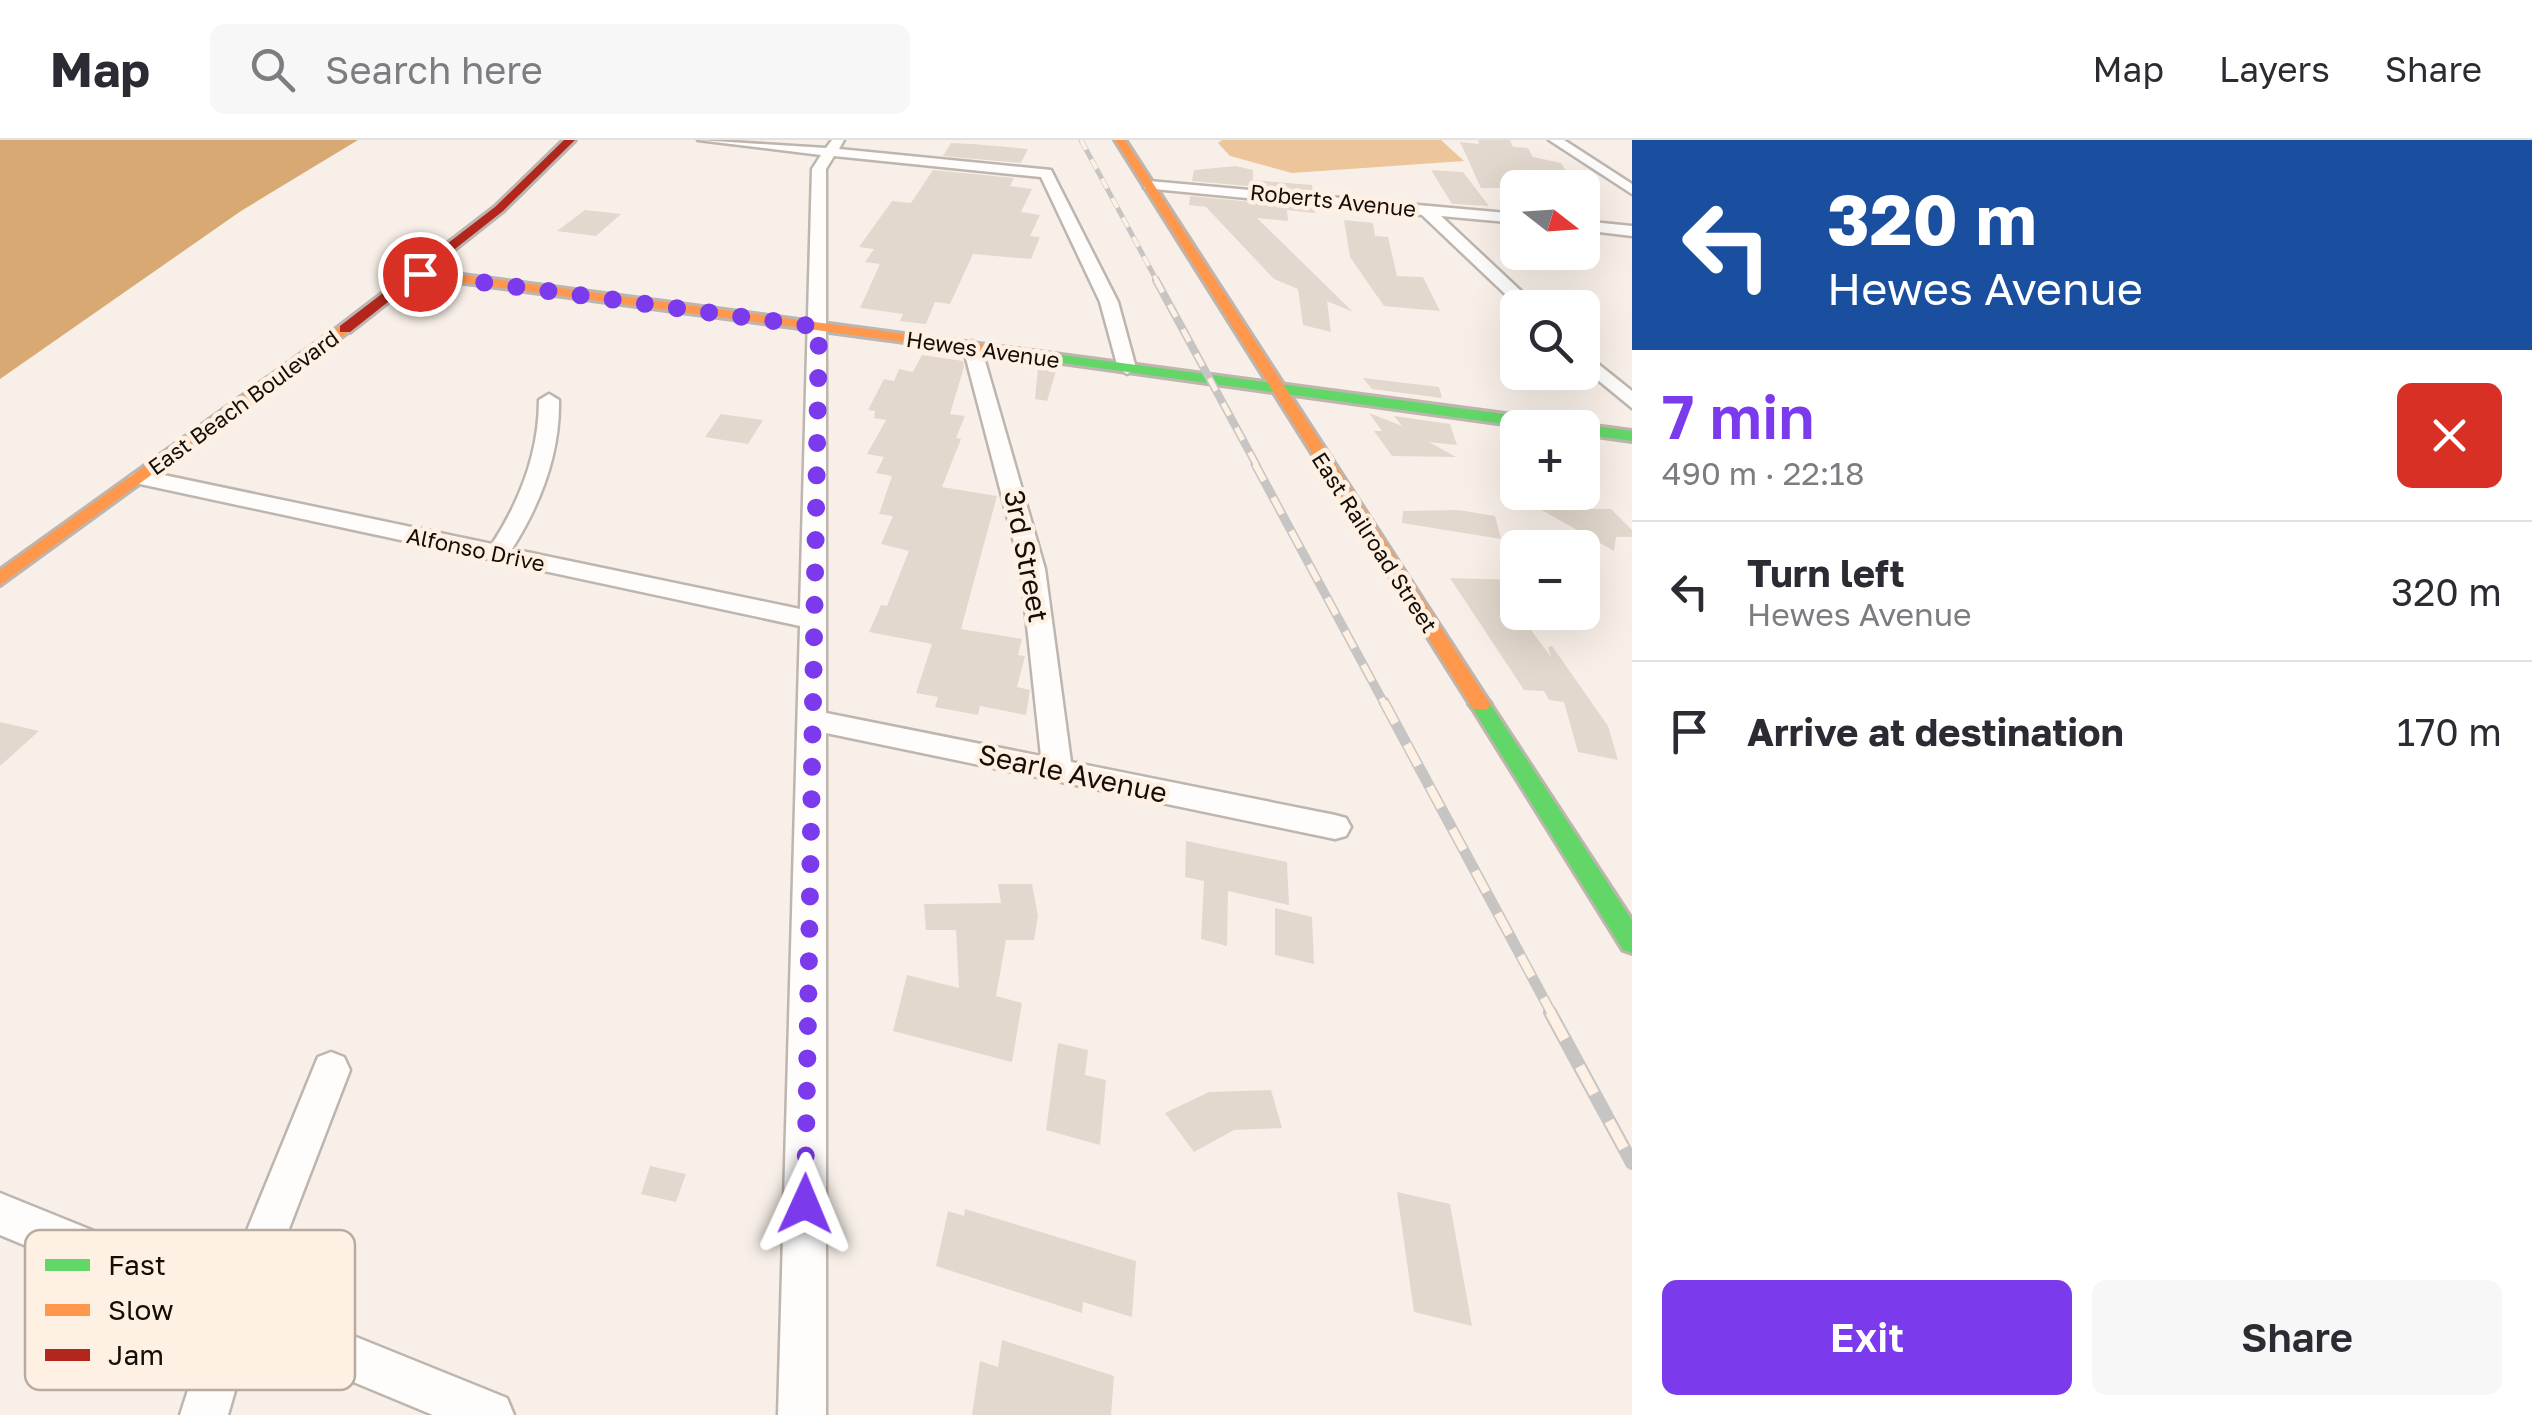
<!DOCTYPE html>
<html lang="en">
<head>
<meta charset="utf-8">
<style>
	body { margin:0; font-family:"Golos Text",sans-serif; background:#f7f7f7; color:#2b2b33; height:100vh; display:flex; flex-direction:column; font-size:38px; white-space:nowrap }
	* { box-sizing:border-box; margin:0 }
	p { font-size:32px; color:#7c7c81 }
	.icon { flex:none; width:55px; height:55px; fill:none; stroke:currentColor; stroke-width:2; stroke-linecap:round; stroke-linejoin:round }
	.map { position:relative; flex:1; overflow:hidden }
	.details { display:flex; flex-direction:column; background:#fff; width:900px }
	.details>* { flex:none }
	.hud { background:#1a4fa0; color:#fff; overflow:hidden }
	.needle { width:65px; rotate:107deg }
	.tools { position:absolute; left:1500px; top:30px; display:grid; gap:20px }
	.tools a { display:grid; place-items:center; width:100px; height:100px; border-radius:15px; background:#fff; box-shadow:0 10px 40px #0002; font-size:50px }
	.pin { position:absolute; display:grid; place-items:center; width:85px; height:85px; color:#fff; margin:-42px; border:5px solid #fff; border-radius:50%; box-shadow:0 2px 10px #0007 }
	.me { position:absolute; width:110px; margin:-55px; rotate:1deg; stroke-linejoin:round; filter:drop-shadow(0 0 8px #0008) }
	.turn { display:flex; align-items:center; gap:35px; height:210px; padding:0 30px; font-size:45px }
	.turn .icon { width:130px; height:130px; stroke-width:2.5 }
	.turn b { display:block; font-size:70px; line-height:85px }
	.round { display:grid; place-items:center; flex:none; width:105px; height:105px; border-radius:15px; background:#f7f7f7 }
	.summary { display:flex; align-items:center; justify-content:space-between; height:170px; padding:0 30px }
	h1 { font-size:60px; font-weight:600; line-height:75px; color:#7c3aed }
	.action { display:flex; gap:20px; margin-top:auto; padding:20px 30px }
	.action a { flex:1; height:115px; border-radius:15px; background:#7c3aed; color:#fff; font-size:40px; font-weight:600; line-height:115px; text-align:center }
	.action a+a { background:#f7f7f7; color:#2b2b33 }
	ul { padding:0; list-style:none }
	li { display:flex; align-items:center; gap:30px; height:140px; padding:0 30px; border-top:2px solid #e1e1e2 }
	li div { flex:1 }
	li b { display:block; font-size:38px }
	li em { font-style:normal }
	header { display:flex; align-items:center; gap:60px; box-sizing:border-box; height:140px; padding:0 50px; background:#fff; border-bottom:2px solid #e1e1e2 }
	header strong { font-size:48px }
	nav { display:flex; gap:55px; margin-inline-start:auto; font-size:35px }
	.search { width:700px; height:90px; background:#f7f7f7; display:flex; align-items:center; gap:25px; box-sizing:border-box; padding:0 35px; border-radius:15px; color:#7c7c81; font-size:38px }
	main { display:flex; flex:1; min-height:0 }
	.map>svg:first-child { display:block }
	.forest { fill:#edc59a }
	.water { fill:#d8a972 }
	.building { fill:#e2d8cd }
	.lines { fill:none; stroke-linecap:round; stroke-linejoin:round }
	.street-casing { stroke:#bdb5ae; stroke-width:5 }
	.fast-casing { stroke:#bdb5ae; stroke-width:6 }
	.slow-casing { stroke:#bdb5ae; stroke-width:6 }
	.jam-casing { stroke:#bdb5ae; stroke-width:6 }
	.street { fill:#fefdfc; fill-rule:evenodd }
	.fast { fill:#63d668; fill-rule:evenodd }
	.slow { fill:#ff974d; fill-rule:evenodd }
	.jam { fill:#b3261e; fill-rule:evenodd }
	.rail-far4-casing { stroke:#c7c5c3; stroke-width:5 }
	.rail-far3-casing { stroke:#c7c5c3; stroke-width:8 }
	.rail-far2-casing { stroke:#c7c5c3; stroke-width:9 }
	.rail-far1-casing { stroke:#c7c5c3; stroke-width:11 }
	.rail-casing { stroke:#c7c5c3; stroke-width:14 }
	.rail-far4 { stroke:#fef0e2; stroke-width:4; stroke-dasharray:11; stroke-linecap:butt }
	.rail-far3 { stroke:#fef0e2; stroke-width:5; stroke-dasharray:14; stroke-linecap:butt }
	.rail-far2 { stroke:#fef0e2; stroke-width:6; stroke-dasharray:19; stroke-linecap:butt }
	.rail-far1 { stroke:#fef0e2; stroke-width:8; stroke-dasharray:24; stroke-linecap:butt }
	.rail { stroke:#fef0e2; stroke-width:10; stroke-dasharray:31; stroke-linecap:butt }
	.route { stroke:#7c3aed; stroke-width:18; stroke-dasharray:0 32.4 }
	.labels { text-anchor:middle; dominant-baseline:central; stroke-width:9; stroke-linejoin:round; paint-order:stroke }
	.far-street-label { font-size:22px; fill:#150e07; stroke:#fef0e2 }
	.street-label { font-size:28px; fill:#150e07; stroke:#fef0e2 }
	.key { fill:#fef0e2; stroke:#b8aca0; stroke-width:2.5 }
	.key-label { font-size:28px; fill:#150e07 }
</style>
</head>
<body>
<header>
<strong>Map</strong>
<div class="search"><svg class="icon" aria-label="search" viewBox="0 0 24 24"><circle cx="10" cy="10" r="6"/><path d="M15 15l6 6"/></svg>Search here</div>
<nav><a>Map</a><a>Layers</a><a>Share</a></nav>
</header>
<main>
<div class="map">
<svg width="1632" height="1275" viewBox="0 0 1632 1275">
	<rect width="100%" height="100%" fill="#f8f0e8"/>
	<!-- forest -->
	<path class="forest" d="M1222,0h219l23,21 -172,12 -62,-17 -12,-13z"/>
	<!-- water -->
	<path class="water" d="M0,0h358l-117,71 -241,168z"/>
	<!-- building -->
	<g class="building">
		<path d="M1478,0h32l3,7 15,1 5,9 28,6 16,25h-96l-21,-46 19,2z"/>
		<path d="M951,3l22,1 55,5 -7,14 -78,-7z"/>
		<path d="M1236,26l17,4v10l59,5 1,7 -121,-11 2,-11z"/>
		<path d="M933,30l81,8 -4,8 22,3 -11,23 19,3 -10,21 10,1 -9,22 -58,-5 -23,50 -15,-2 -9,22 -26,-3 3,-7 -43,-6 20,-44 -15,-2 9,-13 -15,-2 33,-46 19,2z"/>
		<path d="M1431,30l32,2 26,34 -37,-2z"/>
		<path d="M1190,56l125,12v5l-28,-3 1,11 -31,-3 96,94 -26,-11 4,31 -28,-7 -5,-36 -24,-10 -68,-72 -17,-2z"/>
		<path d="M585,70l36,4 -25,22 -39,-5z"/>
		<path d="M1344,80l29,3 2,13 13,1 9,39 26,1 17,34 -56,-5 -34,-49z"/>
		<path d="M922,215l41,6 1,6 -14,47 15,2 -9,22 5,1 -19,48 55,9 -36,133 61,10 -4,16 7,1 -8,31 13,3 -4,25 -46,-9 -2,9 -43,-8 3,-10 -22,-4 16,-49 -63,-12 12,-27 6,1 22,-55 -28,-7 12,-28 -14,-2 13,-38 -16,-3 8,-16 -17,-3 19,-34 -12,-2 1,-7 -7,-1 16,-31 10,2 5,-12 14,3z"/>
		<path d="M1038,228l18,3 -9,30 -12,-2z"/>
		<path d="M1363,238l76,9 3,11 -70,-9z"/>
		<path d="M1369,273l33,13 -8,-10 56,8 7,21 -28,-3 27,15 -64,-1 -18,-25h8z"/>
		<path d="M721,274l42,6 -15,24 -43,-7z"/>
		<path d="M1540,369h71l21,21v7h-16l-2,14z"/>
		<path d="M1459,370l36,6 6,23 -99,-16 1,-12z"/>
		<path d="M1450,438l68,2v49l13,1 20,27 -3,-10 4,-1 56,80 10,34 -40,-8 -14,-50 -15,-2 -5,-9 -20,-1z"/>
		<path d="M0,582l39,9 -39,35z"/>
		<path d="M1186,701l101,21 2,43 -61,-14 -1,55 -26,-7 3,-58 -19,-4z"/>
		<path d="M998,744h34l6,32 -4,24h-28l-10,56 26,7 -10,59 -119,-31 14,-56 52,13 -3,-58h-30l-2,-26 77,-1z"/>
		<path d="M1275,768l37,9 2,47 -39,-9z"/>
		<path d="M1058,903l30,7 -3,25 21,5 -6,65 -54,-15z"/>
		<path d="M1271,950l11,38 -48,2 -40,22 -29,-39 44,-21z"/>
		<path d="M650,1026l36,8 -10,28 -35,-8z"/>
		<path d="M1397,1052l53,12 22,122 -58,-14z"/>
		<path d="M965,1069l171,52 -4,56 -49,-15 -1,11 -146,-47 12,-55 16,5z"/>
		<path d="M1002,1200l112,36 -3,39h-139l8,-54 18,6z"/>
	</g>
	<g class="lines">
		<!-- street casing -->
		<g class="street-casing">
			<g id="street">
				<path d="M698,0l128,8 6,-8h12l-5,9 212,21 67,132 18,66 -9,6 -9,-6 -18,-66 -59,-125 -207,-21 -8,13v544l215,43 -20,-187 -58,-222 9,-6 9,6 64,222 26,193 264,53 11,3 5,9 -5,9 -11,3 -509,-106v682h-48l22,-789 -660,-142 -11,-7 11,-7 352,74c28,-43 47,-92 47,-144l10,-6 10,6c1,54 -18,103 -47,149l288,60 12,-440 9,-14z"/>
				<path d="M1549,0h15l68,44v10z"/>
				<path d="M1149,41l369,33v9l-77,-7 98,92h-19l-98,-93 -278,-27z"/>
				<path d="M1582,81l50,5v10l-50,-6z"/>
				<path d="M1582,211l50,40v17l-50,-41z"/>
				<path d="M331,912l13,5 6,13 -88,229 245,99 7,17h-81l-183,-76 -22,76h-48l30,-93 -210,-87v-42l225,91 93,-227z"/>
			</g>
		</g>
		<!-- fast casing -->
		<g class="fast-casing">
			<g id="fast">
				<path d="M1031,211l601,80v10l-50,-7v-6h-49l-507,-70 -2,-3z"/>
				<path d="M1480,557l7,2 145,221v33l-9,-3 -150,-241 -4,-5z"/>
			</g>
		</g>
		<!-- slow casing -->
		<g class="slow-casing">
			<g id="slow">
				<path d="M1115,0h10l362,559 4,5 -4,5h-14z"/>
				<path d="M395,126l636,85 7,4 -7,4 -640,-86 -2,-3z"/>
				<path d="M340,186l12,3 -352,256v-15z"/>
			</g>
		</g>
		<!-- jam casing -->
		<g class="jam-casing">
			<path id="jam" d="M564,0h11l-72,71 -153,121h-10v-6l155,-119z"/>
		</g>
		<!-- street -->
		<use href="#street" class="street"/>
		<!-- fast -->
		<use href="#fast" class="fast"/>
		<!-- slow -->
		<use href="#slow" class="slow"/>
		<!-- jam -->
		<use href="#jam" class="jam"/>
		<!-- rail-far4 casing -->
		<g class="rail-far4-casing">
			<path id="rail-far4" d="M1081,0l77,143"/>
		</g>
		<!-- rail-far3 casing -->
		<g class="rail-far3-casing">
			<path id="rail-far3" d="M1156,140l101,186"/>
		</g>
		<!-- rail-far2 casing -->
		<g class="rail-far2-casing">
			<path id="rail-far2" d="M1255,324l130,241"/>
		</g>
		<!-- rail-far1 casing -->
		<g class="rail-far1-casing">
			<path id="rail-far1" d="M1384,562l168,312"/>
		</g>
		<!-- rail casing -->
		<g class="rail-casing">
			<path id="rail" d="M1550,872l82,151"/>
		</g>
		<!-- rail-far4 -->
		<use href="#rail-far4" class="rail-far4"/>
		<!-- rail-far3 -->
		<use href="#rail-far3" class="rail-far3"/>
		<!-- rail-far2 -->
		<use href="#rail-far2" class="rail-far2"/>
		<!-- rail-far1 -->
		<use href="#rail-far1" class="rail-far1"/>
		<!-- rail -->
		<use href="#rail" class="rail"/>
	</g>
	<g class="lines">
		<!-- route -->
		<path class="route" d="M420,134l399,53 -14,877"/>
	</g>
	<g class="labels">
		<!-- far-street labels -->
		<g class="far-street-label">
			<text transform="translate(1333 60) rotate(6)">Roberts Avenue</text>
			<text transform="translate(983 209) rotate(8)">Hewes Avenue</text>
			<text transform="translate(243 262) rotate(-36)">East Beach Boulevard</text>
			<text transform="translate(1375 402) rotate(57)">East Railroad Street</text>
			<text transform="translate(476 409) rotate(12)">Alfonso Drive</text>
		</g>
		<!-- street labels -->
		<g class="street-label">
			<text transform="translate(1027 416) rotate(79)">3rd Street</text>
			<text transform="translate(1073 633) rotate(12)">Searle Avenue</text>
		</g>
	</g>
	<!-- legend -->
	<rect x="25" y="1090" width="330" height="160" rx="15" class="key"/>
	<rect x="45" y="1119" width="45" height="12" fill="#63d668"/>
	<rect x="45" y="1164" width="45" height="12" fill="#ff974d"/>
	<rect x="45" y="1209" width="45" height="12" fill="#b3261e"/>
	<g class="key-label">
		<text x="108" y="1135">Fast</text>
		<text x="108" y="1180">Slow</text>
		<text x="108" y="1225">Jam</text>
	</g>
</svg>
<div class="tools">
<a><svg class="needle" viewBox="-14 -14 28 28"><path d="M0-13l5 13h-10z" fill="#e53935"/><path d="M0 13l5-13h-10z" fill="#7c7c81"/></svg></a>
<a><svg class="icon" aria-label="search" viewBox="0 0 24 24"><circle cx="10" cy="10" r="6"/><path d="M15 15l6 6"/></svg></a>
<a>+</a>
<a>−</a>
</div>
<div class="pin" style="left:420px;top:134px;background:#d93025"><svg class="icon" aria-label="arrive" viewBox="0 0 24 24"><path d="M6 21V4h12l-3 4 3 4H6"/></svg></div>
<svg class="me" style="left:805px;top:1064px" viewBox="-20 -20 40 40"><path d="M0-17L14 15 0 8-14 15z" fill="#7c3aed" stroke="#fff" stroke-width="4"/></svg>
</div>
<section class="details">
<div class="hud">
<div class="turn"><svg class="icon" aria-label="left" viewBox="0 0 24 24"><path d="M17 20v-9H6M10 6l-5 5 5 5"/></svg><div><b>320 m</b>Hewes Avenue</div></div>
</div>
<div class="summary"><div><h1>7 min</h1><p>490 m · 22:18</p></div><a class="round" style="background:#d93025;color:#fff"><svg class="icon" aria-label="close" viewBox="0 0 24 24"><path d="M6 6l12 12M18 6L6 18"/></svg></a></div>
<ul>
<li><svg class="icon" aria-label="left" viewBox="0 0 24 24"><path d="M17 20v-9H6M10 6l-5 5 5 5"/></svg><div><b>Turn left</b><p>Hewes Avenue</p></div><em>320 m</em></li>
<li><svg class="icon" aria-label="arrive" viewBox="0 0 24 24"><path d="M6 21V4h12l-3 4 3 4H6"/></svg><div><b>Arrive at destination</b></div><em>170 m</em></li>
</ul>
<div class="action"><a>Exit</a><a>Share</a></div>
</section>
</main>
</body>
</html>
